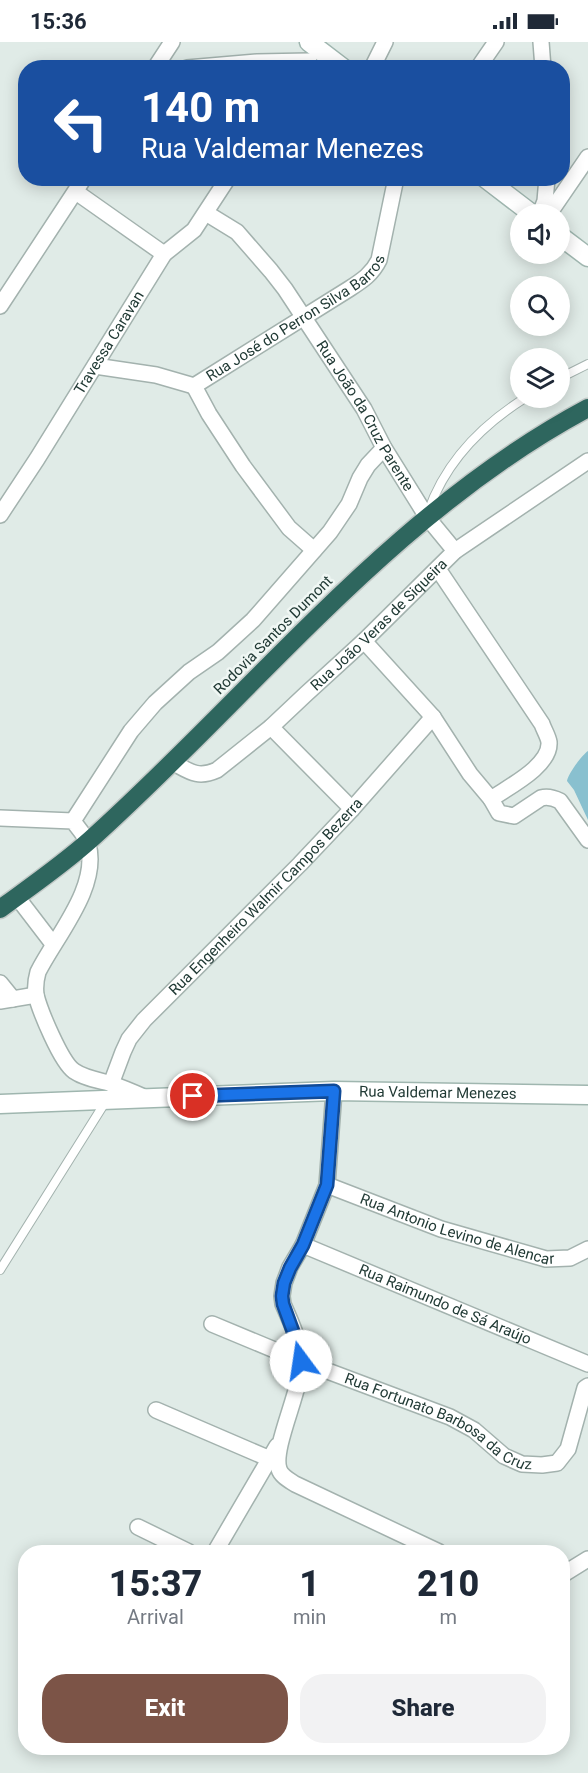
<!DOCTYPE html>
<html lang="en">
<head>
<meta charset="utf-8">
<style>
	body { margin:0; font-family:Roboto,sans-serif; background:#f2f2f3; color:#1f2937; height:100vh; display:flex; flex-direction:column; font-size:22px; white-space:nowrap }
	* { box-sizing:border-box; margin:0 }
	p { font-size:20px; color:#747a83 }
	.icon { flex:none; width:33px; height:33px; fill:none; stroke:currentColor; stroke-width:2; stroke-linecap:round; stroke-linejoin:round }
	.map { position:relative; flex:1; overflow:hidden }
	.panel { position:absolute; left:18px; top:1503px; width:552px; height:210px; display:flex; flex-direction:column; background:#fff; border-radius:24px; box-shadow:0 3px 15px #0003 }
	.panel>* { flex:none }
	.banner { position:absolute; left:18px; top:18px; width:552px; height:126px; border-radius:24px; box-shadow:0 3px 15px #0003; background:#1a4fa0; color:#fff; overflow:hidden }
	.controls { position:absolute; left:510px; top:162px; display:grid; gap:12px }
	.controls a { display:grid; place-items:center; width:60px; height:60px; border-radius:50%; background:#fff; box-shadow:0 3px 15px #0003; font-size:30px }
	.pin { position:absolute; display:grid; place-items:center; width:51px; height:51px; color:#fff; margin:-26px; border:3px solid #fff; border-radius:50%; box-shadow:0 2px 6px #0007 }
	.me { position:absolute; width:66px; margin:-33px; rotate:346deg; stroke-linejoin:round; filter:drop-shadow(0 0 4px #0008) }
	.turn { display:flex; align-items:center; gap:21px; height:126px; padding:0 24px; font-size:27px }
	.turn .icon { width:78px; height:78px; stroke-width:2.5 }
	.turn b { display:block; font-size:42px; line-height:51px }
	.eta { display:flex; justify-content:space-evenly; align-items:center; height:102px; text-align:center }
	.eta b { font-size:36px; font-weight:800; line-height:42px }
	.action { display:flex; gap:12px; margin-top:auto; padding:12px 24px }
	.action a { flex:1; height:69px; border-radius:24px; background:#7c5447; color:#fff; font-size:24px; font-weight:800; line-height:69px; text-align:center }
	.action a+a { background:#f2f2f3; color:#1f2937 }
	.status { display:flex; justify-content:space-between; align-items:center; height:42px; padding:0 30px; background:#fff; direction:ltr }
	.status svg { height:16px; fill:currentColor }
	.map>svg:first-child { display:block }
	.water { fill:#89c0cf }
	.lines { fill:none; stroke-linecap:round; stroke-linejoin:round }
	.lane-casing { stroke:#a3b2ae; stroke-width:10 }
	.street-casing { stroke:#a3b2ae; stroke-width:18 }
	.secondary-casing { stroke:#9fb6af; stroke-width:21 }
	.highway-casing { stroke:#c1c8c6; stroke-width:21 }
	.lane { stroke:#fff; stroke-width:8 }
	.street { stroke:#fff; stroke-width:15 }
	.secondary { stroke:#fff; stroke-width:18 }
	.highway { stroke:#2e665e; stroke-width:18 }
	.route-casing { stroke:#114b97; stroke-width:15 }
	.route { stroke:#1a73e8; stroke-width:10 }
	.labels { text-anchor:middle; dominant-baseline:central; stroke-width:5; stroke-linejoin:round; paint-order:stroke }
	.street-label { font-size:15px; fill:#213a35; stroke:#f0f7f4 }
</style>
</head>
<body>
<div class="status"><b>15:36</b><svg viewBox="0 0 49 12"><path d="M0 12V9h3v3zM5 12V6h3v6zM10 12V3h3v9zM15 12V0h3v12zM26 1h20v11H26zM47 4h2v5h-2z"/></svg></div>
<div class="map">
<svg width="588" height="1731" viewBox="0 0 588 1731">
	<rect width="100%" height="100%" fill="#e0ebe7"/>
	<!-- water -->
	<path class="water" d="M588,709v69l-14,-30 -7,-9c1,-7 15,-26 21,-30z"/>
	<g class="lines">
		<!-- lane casing -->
		<g class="lane-casing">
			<g id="lane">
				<path d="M560,336l28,-14"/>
				<path d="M428,470c17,-49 54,-87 97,-114"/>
				<path d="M0,1228l106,-169"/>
			</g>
		</g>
		<!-- street casing -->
		<g class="street-casing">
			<g id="street">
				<path d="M541,0l2,26"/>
				<path d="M155,26l17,-26"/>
				<path d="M187,26l70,-6 52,-1"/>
				<path d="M372,26l13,-26"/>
				<path d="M478,26l18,-26"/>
				<path d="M76,150l88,62"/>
				<path id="s1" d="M206,171l31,19 34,39 14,18 79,120 20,39 43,69 28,34"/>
				<path d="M540,172l5,-13 2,-23"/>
				<path d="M549,172l39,-57"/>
				<path d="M0,264l84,-128"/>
				<path id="s2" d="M95,324l61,9 38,11 155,-97c14,-9 23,-15 30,-29l17,-82"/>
				<path d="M194,344l15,28 34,52 46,62 25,22"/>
				<path id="s3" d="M0,473l37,-56 127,-205 30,-24 34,-52"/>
				<path d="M364,599l69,76 37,57 21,25c17,-12 60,-33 58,-57 -1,-6 -5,-12 -7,-18l-104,-155"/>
				<path d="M271,685l81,82"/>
				<path id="s4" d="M172,720c17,9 25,17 45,8l54,-43 35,-33 58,-53 91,-90 133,-90"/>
				<path d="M491,757l8,14 15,3 27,-18c7,-2 13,0 19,3l28,39"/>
				<path d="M0,776l73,3c5,7 13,15 15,23 12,43 -32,92 -50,128 -2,7 -3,15 -2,23 4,16 25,67 38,76 10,7 23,9 35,12 12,4 24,9 35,14"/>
				<path d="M73,779l58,-90 24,-28 34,-31 29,-20 35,-32 77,-88 19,-28 11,-26 8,-13 16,-17"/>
				<path d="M17,855l36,47"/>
				<path d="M0,941l13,16"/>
				<path d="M0,959l36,-6"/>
				<path id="s5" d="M111,1042l12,-32 6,-13 15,-19 156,-156 52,-55 81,-92"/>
				<path d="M334,1049l-7,94 -24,60 -13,22 -6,16 -2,13 1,8c8,19 19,40 18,62 -1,26 -29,83 -22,103 2,7 10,11 16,15l144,68"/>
				<path id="s6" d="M327,1143l114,44 105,30 24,-1 18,-9"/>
				<path id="s7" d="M303,1203l285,119"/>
				<path id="s8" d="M212,1282l89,37 149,56 24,13 30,26 18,8 20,1 15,-2 11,-14 17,-61 3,-2"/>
				<path d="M156,1368l114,49"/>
				<path d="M138,1485l51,25"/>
				<path d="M215,1510l62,-106"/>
				<path d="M562,1533l26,-16"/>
			</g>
		</g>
		<!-- secondary casing -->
		<g class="secondary-casing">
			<g id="secondary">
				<path d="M309,0l34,26"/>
				<path d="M485,136l47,36"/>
				<path d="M560,194l28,21"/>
				<path id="s9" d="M0,1062l334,-13 254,4"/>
			</g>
		</g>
		<!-- highway casing -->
		<g class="highway-casing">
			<path id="highway" d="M0,867c30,-22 62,-44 90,-69 164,-147 301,-327 498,-432"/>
		</g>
		<!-- lane -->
		<use href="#lane" class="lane"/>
		<!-- street -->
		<use href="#street" class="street"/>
		<!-- secondary -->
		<use href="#secondary" class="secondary"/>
		<!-- highway -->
		<use href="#highway" class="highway"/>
	</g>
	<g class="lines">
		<!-- route casing -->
		<g class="route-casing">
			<path id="route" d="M193,1054l141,-5 -7,94 -24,60 -13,23 -6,15 -2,13 1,8 15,41 3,16"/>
		</g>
		<!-- route -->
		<use href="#route" class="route"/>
	</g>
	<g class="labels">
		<!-- street labels -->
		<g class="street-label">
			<text stroke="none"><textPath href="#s2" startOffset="224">Rua José do Perron Silva Barros</textPath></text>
			<text stroke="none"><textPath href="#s3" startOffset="204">Travessa Caravan</textPath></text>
			<text stroke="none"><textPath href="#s1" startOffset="261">Rua João da Cruz Parente</textPath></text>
			<text stroke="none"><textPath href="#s4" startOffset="266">Rua João Veras de Siqueira</textPath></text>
			<text transform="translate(273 593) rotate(-45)">Rodovia Santos Dumont</text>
			<text stroke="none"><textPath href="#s5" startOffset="246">Rua Engenheiro Walmir Campos Bezerra</textPath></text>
			<text stroke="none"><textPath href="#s9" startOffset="438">Rua Valdemar Menezes</textPath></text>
			<text stroke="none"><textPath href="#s6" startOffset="138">Rua Antonio Levino de Alencar</textPath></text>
			<text stroke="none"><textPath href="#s7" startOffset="154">Rua Raimundo de Sá Araújo</textPath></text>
			<text stroke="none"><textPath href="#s8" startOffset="248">Rua Fortunato Barbosa da Cruz</textPath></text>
		</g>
	</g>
</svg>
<div class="controls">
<a><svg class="icon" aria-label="sound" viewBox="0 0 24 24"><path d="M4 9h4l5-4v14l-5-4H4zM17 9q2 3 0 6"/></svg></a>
<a><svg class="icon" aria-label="search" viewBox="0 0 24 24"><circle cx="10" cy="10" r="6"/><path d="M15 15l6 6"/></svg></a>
<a><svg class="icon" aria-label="layers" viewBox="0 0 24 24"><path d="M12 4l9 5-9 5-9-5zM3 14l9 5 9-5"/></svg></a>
</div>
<div class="pin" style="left:193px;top:1054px;background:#d93025"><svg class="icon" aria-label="arrive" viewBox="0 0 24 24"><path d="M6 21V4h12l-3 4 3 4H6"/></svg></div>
<svg class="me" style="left:301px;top:1319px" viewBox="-20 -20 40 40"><circle r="19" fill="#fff"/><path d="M0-13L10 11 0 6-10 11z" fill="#1a73e8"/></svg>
<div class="banner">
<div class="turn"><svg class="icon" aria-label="left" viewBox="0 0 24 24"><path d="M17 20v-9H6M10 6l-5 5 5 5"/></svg><div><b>140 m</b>Rua Valdemar Menezes</div></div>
</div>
<section class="panel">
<div class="eta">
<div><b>15:37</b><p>Arrival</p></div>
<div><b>1</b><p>min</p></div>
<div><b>210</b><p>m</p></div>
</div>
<div class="action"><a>Exit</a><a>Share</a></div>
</section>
</div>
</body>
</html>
